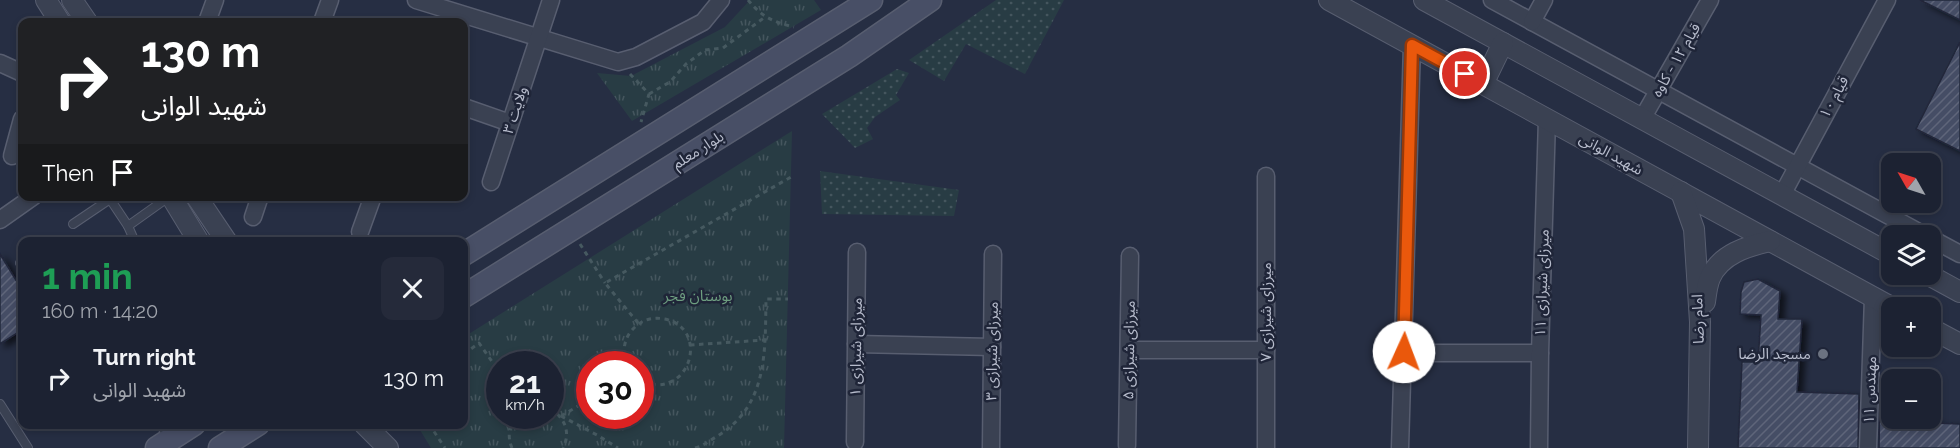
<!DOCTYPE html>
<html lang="en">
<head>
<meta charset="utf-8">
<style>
	body { margin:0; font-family:Raleway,"Noto Sans Arabic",sans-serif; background:#252a3a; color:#f1f3f6; height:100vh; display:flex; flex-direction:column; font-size:22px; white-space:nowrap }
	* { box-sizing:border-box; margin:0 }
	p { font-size:20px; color:#a0a4ac }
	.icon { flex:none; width:33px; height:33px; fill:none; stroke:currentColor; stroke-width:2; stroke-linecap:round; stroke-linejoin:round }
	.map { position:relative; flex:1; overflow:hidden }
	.panel { position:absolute; left:18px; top:237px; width:450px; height:192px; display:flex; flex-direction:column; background:#1c2232; border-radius:12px; box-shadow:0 3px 9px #0003,0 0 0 2px #3a3f4d }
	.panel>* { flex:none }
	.banner { position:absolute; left:18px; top:18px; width:450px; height:183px; border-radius:12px; box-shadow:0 3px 9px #0003,0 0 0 2px #3a3f4d; background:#202124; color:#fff; overflow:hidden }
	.needle { width:39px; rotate:309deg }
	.controls { position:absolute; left:1881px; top:153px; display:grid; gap:12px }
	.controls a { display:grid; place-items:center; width:60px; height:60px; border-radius:12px; background:#1c2232; box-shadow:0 3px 9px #0003,0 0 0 2px #3a3f4d; font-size:30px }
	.speed { position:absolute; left:486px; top:351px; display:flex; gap:12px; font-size:30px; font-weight:700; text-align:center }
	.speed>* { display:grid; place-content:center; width:78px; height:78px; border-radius:50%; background:#1c2232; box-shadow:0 3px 9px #0003,0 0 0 2px #3a3f4d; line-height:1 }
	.speed small { font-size:15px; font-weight:400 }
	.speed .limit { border:9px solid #d22; background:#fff; color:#111 }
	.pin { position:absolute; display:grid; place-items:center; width:51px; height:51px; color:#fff; margin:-26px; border:3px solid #fff; border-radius:50%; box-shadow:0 2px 6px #0007 }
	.me { position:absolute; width:66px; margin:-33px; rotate:2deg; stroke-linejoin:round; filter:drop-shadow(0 0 4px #0008) }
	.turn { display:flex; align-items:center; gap:21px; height:126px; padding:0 24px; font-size:27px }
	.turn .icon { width:78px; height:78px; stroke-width:2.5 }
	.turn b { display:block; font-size:42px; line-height:51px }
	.then { display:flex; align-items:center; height:57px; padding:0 24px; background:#0003; gap:12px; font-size:22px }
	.round { display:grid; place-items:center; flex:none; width:63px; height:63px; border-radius:12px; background:#252a3a }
	.summary { display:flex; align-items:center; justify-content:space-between; height:102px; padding:0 24px }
	h1 { font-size:36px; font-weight:700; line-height:45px; color:#1e9e55 }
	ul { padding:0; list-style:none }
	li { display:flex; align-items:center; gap:18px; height:78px; padding:0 24px }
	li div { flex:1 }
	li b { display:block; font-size:22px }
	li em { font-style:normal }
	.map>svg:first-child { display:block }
	.grass { fill:url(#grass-dots) }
	.park { fill:url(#park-tufts); fill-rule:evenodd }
	.building { fill:url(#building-hatch); stroke:#21273a; stroke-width:1.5; filter:url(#shadow) }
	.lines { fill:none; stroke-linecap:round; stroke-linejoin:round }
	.service-casing { stroke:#585e70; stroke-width:10 }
	.minor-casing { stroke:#585e70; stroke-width:19 }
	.tertiary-casing { stroke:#585e70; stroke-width:22 }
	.secondary-casing { stroke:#585e70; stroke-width:25 }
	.path { stroke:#465960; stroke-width:3; stroke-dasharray:4.5 4.5; stroke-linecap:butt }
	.service { stroke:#3a4152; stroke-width:8 }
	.minor { stroke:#3a4152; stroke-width:16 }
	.tertiary { stroke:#3a4152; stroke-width:20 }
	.secondary { stroke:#484f66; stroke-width:22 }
	.route-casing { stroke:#983908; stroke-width:15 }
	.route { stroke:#ea580c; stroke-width:10 }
	.worship-dot { fill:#6b7280; stroke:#1f2538; stroke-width:2 }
	.labels { text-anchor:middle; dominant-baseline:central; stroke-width:5; stroke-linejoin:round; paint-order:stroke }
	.street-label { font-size:15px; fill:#b7bccc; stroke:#1f2538 }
	.park-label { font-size:15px; fill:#6e9e80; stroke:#1f2538 }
	.poi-label { font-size:15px; fill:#b7bccc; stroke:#1f2538; text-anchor:end }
</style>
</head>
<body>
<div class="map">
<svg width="1960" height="448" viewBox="0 0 1960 448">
	<defs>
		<pattern id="grass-dots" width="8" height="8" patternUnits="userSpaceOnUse" patternTransform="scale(1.5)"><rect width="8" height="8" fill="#283c44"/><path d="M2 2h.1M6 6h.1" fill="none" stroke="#45565e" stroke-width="1.8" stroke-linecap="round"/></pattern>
		<pattern id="park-tufts" width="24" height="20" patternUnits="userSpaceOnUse" patternTransform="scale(1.5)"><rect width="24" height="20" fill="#283c44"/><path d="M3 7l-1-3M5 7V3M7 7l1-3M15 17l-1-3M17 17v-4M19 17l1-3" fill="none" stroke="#45565e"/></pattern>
		<pattern id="building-hatch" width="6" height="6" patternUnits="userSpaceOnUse" patternTransform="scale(1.5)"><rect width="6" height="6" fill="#454d65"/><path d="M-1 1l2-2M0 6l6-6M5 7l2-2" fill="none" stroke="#5e657a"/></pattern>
		<filter id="shadow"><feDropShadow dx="5.5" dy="3.5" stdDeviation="3" flood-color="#0009"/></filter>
	</defs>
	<rect width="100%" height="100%" fill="#262e43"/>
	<!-- grass -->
	<g class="grass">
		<path d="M996,0h68l-39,74 -59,-30 -22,37 -35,-21z"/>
		<path d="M897,69l12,4 -13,22 4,5 -25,17 -8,11 6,11 -18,9 -33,-34z"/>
		<path d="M820,171l139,19 -5,26 -132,-2z"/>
	</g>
	<!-- park -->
	<g class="park">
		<path d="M750,0h64l7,10 -189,111 -35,-48 34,3 94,-49z"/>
		<path d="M792,131l-8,317h-353l-14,-23 47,-1v-87zM500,364h50v52h-50zM590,364h50v52h-50z"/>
	</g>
	<!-- building -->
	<g class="building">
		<path d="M1920,0h40v20z"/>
		<path d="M1960,42v109l-44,-22z"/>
		<path d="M0,254l22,36v40l-22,14z"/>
		<path d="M1758,279l22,12 -2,28h24l-5,73 62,2 -1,54h-120l4,-86h16l3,-47 -21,-1 1,-22 3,-10z"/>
		<path d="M1880,394l12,1v23h42v5l26,1v24h-81z"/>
	</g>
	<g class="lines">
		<!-- service casing -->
		<g class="service-casing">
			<g id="service">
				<path d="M73,224l37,-25 18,27 7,16"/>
				<path d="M128,226l42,-30"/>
				<path d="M20,263l2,-2"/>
				<path d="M0,404l28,44"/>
				<path d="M160,424l9,15"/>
			</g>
		</g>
		<!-- minor casing -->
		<g class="minor-casing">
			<g id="minor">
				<path d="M416,0l202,62 18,-5 67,-35 18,-22"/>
				<path d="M1492,0l434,236"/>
				<path d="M207,22l8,-22"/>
				<path d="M322,22l8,-22"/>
				<path d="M1532,22l12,-22"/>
				<path d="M0,63l22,10"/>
				<path d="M464,107l46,16"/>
				<path d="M1642,119l68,-119"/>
				<path d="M12,156l10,-37"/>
				<path d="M1266,176v272"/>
				<path d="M491,182l60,-182"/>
				<path d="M1782,195l105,-195"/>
				<path d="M253,217l7,-21"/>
				<path d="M0,220l34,-24"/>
				<path d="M360,232l13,-36"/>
				<path d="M1930,238l30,16"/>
				<path d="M856,344l136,3"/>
				<path d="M1129,350h137"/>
				<path d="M1404,353h136"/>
				<path d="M855,442l2,-190"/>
				<path d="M1127,445l3,-189"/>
				<path d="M991,448l2,-194"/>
				<path d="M1400,448l12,-403"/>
				<path d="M1539,448l1,-95 7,-234"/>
				<path d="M1868,448l5,-151"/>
			</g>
		</g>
		<!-- tertiary casing -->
		<g class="tertiary-casing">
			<g id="tertiary">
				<path d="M46,0l14,22"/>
				<path d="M72,0l15,22"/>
				<path d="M1329,0l564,308"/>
				<path d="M1424,0l468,255"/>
				<path d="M1483,84l20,-41"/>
				<path d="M1681,192l13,37 6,93 -2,126"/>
				<path d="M171,196l28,46"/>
				<path d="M196,196l31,46"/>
				<path d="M1927,274l33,18"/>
				<path d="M1705,302c1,-8 2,-17 5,-24 10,-24 38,-32 60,-37"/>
				<path d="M1930,328l30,16"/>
				<path d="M364,424l24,24"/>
			</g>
		</g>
		<!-- secondary casing -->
		<g class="secondary-casing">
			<g id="secondary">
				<path d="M464,254l407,-254"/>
				<path d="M464,296l385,-240 81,-56"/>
				<path d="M157,448l37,-24"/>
				<path d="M220,448l38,-24"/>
			</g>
		</g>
		<!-- path -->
		<g class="path">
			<path d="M748,0c14,17 25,22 46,27"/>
			<path d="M630,74l19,20 -8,28"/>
			<path d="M649,94l21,-12 16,-18 19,-14 18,-2 42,-31"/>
			<path d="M580,244l25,39"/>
			<path d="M638,323l-33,-40 186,-106"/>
			<path d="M690,345l75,-5"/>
			<path d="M464,354l15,-11 21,30"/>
			<path d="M626,364c-4,-14 -2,-27 9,-37 8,-8 19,-10 30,-8 46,10 25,83 -25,62"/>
			<path d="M550,409c15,8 21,24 13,39"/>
			<path d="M561,416l36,19 21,13"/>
			<path d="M561,416l29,-17"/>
			<path d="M429,424l16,24"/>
			<path d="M512,448c-5,-12 -3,-22 4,-32"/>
			<path d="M695,448c8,-2 14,-7 21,-11 52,-31 49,-84 50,-138h22"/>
		</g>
		<!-- service -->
		<use href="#service" class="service"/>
		<!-- minor -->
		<use href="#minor" class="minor"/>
		<!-- tertiary -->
		<use href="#tertiary" class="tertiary"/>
		<!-- secondary -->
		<use href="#secondary" class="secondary"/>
	</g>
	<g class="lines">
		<!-- route casing -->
		<g class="route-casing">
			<path id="route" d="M1404,352l8,-307 53,29"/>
		</g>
		<!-- route -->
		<use href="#route" class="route"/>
	</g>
	<!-- markers -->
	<circle class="worship-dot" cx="1823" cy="354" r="6"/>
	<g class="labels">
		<!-- street labels -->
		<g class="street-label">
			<text transform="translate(1676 60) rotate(-60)">قیام ۱۲ - کاوه</text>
			<text transform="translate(1834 97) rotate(-62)">قیام ۱۰</text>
			<text transform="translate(515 110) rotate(-72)">ولایت ۳</text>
			<text transform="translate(698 150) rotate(-32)">بلوار معلم</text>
			<text transform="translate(1611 154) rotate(29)">شهید الوانی</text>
			<text transform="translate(1542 283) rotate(-88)">میرزای شیرازی ۱۱</text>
			<text transform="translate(1266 312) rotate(-90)">میرزای شیرازی ۷</text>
			<text transform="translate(1698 319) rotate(-92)">امام رضا</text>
			<text transform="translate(856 347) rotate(-89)">میرزای شیرازی ۱</text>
			<text transform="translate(1129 350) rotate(-89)">میرزای شیرازی ۵</text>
			<text transform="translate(992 351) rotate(-89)">میرزای شیرازی ۳</text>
			<text transform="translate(1870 390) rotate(-88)">مهندس ۱۱</text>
		</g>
		<!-- park labels -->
		<g class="park-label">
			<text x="698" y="296">بوستان فجر</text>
		</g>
		<!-- poi labels -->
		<g class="poi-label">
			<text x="1811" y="354">مسجد الرضا</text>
		</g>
	</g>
</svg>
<div class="controls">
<a><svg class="needle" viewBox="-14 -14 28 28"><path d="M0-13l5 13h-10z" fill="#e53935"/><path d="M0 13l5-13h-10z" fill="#a0a4ac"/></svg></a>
<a><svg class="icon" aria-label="layers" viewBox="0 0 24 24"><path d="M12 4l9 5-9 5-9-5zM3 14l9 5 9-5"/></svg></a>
<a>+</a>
<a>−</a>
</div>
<div class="speed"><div>21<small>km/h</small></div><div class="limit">30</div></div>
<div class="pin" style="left:1465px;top:74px;background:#d93025"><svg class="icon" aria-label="arrive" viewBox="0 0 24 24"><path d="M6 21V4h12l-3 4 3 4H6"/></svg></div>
<svg class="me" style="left:1404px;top:352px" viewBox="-20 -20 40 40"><circle r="19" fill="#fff"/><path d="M0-13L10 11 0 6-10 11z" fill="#ea580c"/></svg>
<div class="banner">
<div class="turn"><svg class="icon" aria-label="right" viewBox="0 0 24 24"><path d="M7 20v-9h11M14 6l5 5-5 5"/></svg><div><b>130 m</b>شهید الوانی</div></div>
<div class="then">Then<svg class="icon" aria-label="arrive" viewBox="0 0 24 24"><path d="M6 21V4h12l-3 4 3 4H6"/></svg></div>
</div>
<section class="panel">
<div class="summary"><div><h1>1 min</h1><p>160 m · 14:20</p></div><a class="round"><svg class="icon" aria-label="close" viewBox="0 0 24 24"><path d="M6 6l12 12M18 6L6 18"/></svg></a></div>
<ul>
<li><svg class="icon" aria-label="right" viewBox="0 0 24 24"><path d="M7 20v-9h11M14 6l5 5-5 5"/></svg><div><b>Turn right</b><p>شهید الوانی</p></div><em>130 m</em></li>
</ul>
</section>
</div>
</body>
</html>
